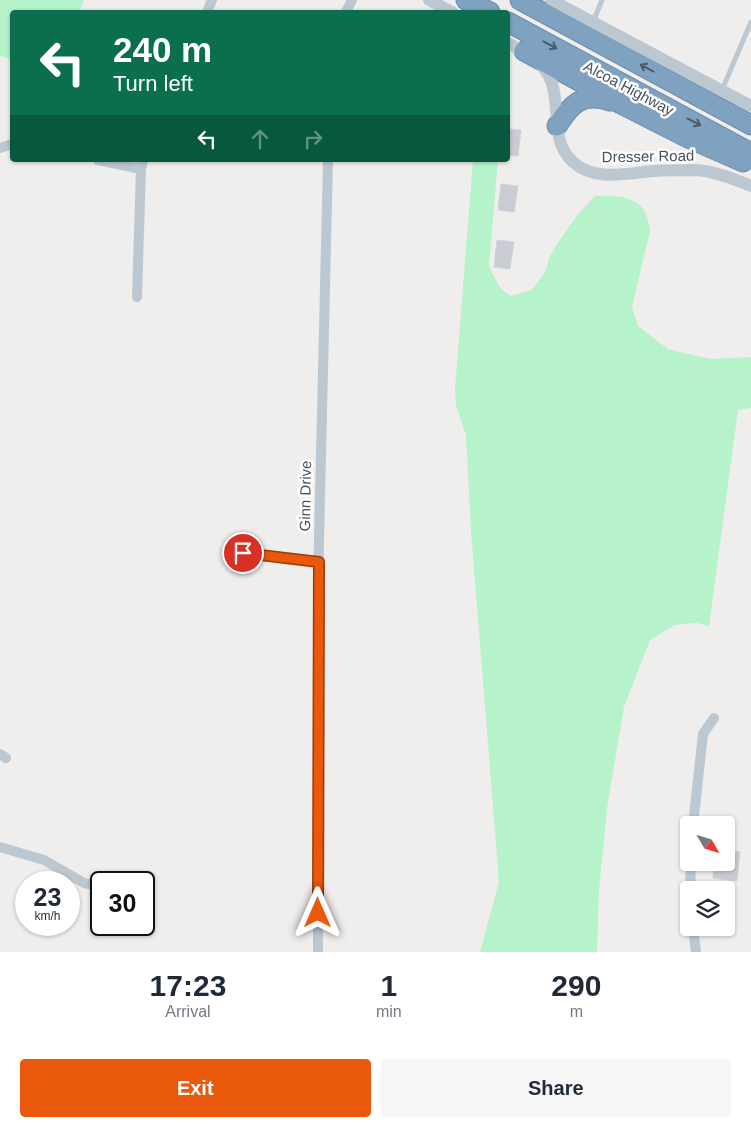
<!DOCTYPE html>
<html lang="en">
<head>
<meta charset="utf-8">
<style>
	body { margin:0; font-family:Arial,sans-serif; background:#f6f6f7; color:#1f2937; height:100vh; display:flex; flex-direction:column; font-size:19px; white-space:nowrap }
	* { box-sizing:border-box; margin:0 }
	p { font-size:16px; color:#747a83 }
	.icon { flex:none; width:28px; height:28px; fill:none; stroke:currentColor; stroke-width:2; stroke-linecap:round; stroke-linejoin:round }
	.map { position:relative; height:952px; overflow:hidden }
	.sheet { display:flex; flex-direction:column; background:#fff; flex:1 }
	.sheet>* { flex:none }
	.banner { position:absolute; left:10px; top:10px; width:500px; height:152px; border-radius:5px; box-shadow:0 1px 4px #0004; background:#0b6e4f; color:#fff; overflow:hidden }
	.needle { width:32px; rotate:129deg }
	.buttons { position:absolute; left:680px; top:816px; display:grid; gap:10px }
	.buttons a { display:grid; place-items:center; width:55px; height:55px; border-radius:5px; background:#fff; box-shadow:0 1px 4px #0004; font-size:25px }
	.speed { position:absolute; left:15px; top:871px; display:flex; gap:10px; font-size:25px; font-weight:700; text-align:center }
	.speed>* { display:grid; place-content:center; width:65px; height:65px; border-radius:50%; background:#fff; box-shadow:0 1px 4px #0004; line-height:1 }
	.speed small { font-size:12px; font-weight:400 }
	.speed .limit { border:2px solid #111; border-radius:8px; background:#fff; color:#111 }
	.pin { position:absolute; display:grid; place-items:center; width:42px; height:42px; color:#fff; margin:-21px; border:2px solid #fff; border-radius:50%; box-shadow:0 1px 5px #0007 }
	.me { position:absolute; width:55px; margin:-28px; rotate:0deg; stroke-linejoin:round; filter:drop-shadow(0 0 4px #0008) }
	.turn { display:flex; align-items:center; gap:18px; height:105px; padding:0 20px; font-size:22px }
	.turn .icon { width:65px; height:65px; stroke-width:2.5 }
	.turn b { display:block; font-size:35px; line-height:42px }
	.lanes { display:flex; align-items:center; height:48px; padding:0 20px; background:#0003; justify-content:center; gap:25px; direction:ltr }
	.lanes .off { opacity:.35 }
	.eta { display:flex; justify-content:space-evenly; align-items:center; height:85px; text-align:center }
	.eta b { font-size:30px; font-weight:700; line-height:35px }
	.button { display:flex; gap:10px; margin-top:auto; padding:10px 20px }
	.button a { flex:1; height:58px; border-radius:5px; background:#ea580c; color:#fff; font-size:20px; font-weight:700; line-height:58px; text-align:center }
	.button a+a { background:#f6f6f7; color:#1f2937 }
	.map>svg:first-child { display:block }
	.green { fill:#b6f3cb }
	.building { fill:#c9ccd2; stroke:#d0d3d9 }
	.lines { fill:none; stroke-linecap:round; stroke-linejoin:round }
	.motorway-casing { stroke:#6b8dad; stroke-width:21 }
	.service { stroke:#bcc8d1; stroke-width:5 }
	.minor { stroke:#bcc8d1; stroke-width:10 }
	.tertiary { stroke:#bcc8d1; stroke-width:12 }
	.motorway { stroke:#80a2c1; stroke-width:19 }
	.oneway { stroke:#4a5a66 }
	.route-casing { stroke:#983908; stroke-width:12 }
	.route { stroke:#ea580c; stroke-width:9 }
	.labels { text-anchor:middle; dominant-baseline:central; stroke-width:5; stroke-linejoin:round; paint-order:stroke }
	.street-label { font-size:15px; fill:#44525c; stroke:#fff }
</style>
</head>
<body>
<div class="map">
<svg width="751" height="952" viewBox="0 0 751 952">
	<rect width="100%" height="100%" fill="#f0eded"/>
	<!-- green -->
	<g class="green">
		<path d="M0,0h84l-5,12h-67v48l-12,-4z"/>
		<path d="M473,160h25l-9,106 11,22 11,8 21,-6 13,-18 5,-16 9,-15 19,-27 17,-18c28,-1 52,0 55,35l-18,76 6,19 30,23 42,10 41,-2v51l-13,2 -29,216 -12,-3 -23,2 -24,15 -26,67 -17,101 -8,82 -2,62h-117l19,-70 -28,-351 -5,-96 -10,-29 -1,-17z"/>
	</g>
	<!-- building -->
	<g class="building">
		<path d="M508,129l13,1 -3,26 -10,-1z"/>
		<path d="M501,184l17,2 -4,26 -16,-2z"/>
		<path d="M497,240l17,2 -4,27 -16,-2z"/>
		<path d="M726,850l14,2 -3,29 -24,-3 1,-16h12z"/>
	</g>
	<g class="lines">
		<!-- motorway casing -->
		<g class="motorway-casing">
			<g id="motorway">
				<path d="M466,0l24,12"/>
				<path d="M520,0l231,125"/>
				<path d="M508,22l243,131"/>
				<path d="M524,51l97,53 67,34 55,24"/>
				<path d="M557,126c14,-22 25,-34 53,-25"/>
			</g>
		</g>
		<!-- service -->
		<g class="service">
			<path d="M593,22l9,-22"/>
			<path d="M722,90l29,-68"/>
			<path d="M243,553l75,9"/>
		</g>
		<!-- minor -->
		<g class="minor">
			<path d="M207,12l5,-12"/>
			<path d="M346,12l6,-12"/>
			<path d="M0,148l12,-4"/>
			<path d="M98,160l43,9"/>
			<path d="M137,297l4,-128 2,-9"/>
			<path d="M0,754l6,4"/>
			<path d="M693,825l10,-91 11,-16"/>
			<path d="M0,847l44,13 40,23 17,4"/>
			<path d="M690,890l1,-28"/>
			<path d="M693,928l3,24"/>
			<path d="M318,952v-370l10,-422"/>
		</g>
		<!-- tertiary -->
		<g class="tertiary">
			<path d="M429,0l23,12"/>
			<path d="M551,0l200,106"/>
			<path d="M508,43c12,6 24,13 34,23 25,28 3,71 31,96 22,20 54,11 81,9 14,-1 28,-1 42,-1 18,1 38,9 55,16"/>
		</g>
		<!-- motorway -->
		<use href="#motorway" class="motorway"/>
	</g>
	<!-- one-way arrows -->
	<defs><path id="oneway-shaft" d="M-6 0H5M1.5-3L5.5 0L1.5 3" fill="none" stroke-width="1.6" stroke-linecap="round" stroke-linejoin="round" transform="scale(1.25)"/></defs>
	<g class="oneway">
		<use href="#oneway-shaft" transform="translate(550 45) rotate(28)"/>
		<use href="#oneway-shaft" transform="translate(647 68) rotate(-152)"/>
		<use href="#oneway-shaft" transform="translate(694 122) rotate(28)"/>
	</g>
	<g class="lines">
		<!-- route casing -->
		<g class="route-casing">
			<path id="route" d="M243,553l76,9 -1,351"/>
		</g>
		<!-- route -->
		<use href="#route" class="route"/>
	</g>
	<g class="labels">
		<!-- street labels -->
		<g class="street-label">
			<text transform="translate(629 88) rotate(28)">Alcoa Highway</text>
			<text transform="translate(648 156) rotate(-1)">Dresser Road</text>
			<text transform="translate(305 496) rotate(-89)">Ginn Drive</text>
		</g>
	</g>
</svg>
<div class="buttons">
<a><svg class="needle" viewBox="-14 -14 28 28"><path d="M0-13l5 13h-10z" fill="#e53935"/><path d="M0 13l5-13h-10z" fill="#747a83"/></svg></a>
<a><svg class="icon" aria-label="layers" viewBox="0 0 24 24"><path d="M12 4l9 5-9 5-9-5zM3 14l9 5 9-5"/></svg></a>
</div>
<div class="speed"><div>23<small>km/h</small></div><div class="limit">30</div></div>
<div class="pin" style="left:243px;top:553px;background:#d93025"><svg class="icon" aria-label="arrive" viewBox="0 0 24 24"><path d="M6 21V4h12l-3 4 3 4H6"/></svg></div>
<svg class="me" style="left:318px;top:913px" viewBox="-20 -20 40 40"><path d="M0-17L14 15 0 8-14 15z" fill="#ea580c" stroke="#fff" stroke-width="4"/></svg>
<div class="banner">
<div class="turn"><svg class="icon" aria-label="left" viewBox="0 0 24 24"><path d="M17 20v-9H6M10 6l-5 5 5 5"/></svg><div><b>240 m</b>Turn left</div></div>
<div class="lanes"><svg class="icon" aria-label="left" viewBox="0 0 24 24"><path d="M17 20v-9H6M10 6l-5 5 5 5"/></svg><svg class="icon off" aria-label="ahead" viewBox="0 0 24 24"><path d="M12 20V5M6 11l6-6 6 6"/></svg><svg class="icon off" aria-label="right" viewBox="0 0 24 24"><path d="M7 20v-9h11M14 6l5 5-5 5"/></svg></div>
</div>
</div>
<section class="sheet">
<div class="eta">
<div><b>17:23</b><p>Arrival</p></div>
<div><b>1</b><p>min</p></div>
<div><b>290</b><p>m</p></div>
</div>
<div class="button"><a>Exit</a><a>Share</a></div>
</section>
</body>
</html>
